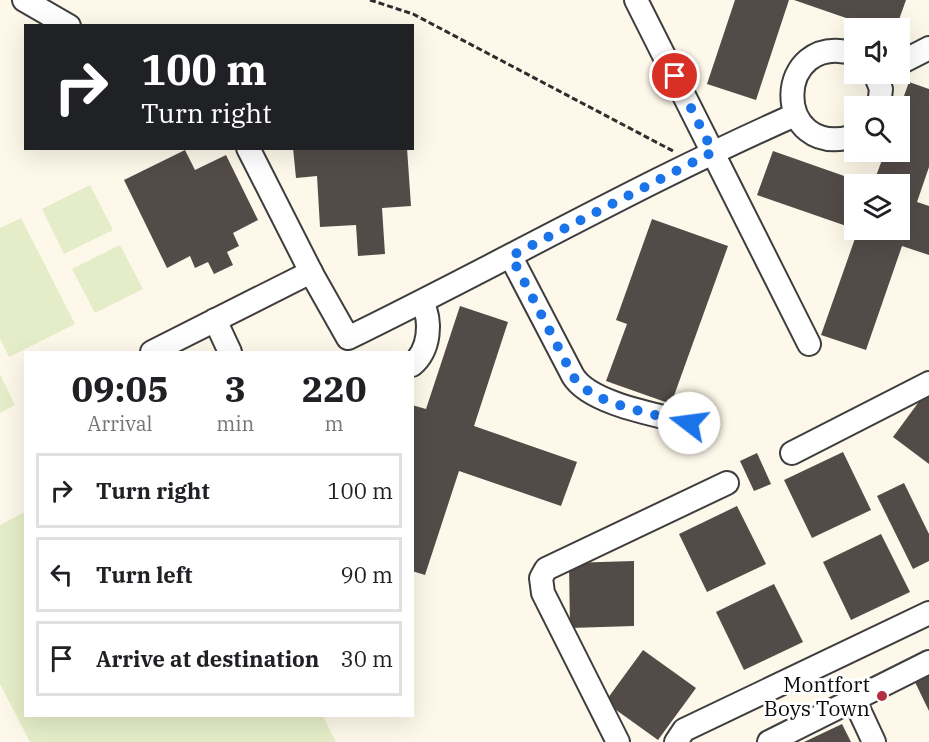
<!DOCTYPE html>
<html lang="en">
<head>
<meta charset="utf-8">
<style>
	body { margin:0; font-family:"IBM Plex Serif",serif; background:#f2f2f2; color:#202124; height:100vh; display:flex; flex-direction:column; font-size:22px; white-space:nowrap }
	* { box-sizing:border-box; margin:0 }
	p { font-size:20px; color:#757577 }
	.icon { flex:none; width:33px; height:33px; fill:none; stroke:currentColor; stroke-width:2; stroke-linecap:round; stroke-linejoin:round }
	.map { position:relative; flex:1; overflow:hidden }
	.details { position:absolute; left:24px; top:351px; width:390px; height:366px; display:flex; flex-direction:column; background:#fff; border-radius:0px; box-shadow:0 6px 24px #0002 }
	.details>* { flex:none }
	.top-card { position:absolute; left:24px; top:24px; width:390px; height:126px; border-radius:0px; box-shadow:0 6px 24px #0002; background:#202124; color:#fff; overflow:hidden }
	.fabs { position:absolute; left:844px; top:18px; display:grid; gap:12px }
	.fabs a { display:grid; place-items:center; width:66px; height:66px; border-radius:0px; background:#fff; box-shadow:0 6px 24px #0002; font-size:30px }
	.pin { position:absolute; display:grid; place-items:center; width:51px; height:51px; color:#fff; margin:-26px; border:3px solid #fff; border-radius:50%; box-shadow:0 2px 6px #0007 }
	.me { position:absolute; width:66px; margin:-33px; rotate:285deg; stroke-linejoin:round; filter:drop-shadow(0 0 4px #0008) }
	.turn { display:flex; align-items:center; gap:21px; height:126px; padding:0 18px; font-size:27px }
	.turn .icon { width:78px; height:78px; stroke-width:2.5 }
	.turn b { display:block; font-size:42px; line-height:51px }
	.eta { display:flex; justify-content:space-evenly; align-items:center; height:102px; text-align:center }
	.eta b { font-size:36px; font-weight:800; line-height:42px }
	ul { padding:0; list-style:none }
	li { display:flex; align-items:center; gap:18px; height:75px; margin:0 12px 9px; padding:0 6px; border:3px solid #e0e0e0; border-radius:0px }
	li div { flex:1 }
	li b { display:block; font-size:22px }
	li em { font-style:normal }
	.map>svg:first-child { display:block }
	.pitch { fill:#e5edc8 }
	.building { fill:#534b48 }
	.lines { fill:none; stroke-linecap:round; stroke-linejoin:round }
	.minor-casing { stroke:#3e3e3e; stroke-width:26 }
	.path { stroke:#2d2d2d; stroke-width:3; stroke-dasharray:6 3; stroke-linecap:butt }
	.minor { stroke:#fff; stroke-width:22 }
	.route { stroke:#1a73e8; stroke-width:10; stroke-dasharray:0 18 }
	.poi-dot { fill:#b22c42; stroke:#fff; stroke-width:2 }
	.labels { text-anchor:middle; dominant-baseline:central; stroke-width:6; stroke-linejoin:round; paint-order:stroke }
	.poi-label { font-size:21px; fill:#0b0b0b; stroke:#fff; text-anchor:end }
</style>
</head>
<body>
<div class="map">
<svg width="929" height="742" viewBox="0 0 929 742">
	<rect width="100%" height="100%" fill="#fef8ea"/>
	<!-- pitch -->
	<g class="pitch">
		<path d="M90,185l23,45 -49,24 -22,-45z"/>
		<path d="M21,218l54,106 -66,33 -9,-18v-111z"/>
		<path d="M120,245l23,44 -48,24 -23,-44z"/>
		<path d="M0,374l15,31 -15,8z"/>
		<path d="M25,512l1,204h297l13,26h-306l-30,-58v-159z"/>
	</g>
	<!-- building -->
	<g class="building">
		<path d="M735,0h54l-33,100 -49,-16z"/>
		<path d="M794,0h112l-10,28h-21z"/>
		<path d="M909,82l20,7v78l-12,35 12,4v49l-27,-9 -36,104 -45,-15 37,-105h42v-46h-27l12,-32h15v-45z"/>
		<path d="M293,148h114l4,58 -29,2 3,46 -27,2 -2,-31 -36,2 -3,-51 -21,2z"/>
		<path d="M185,150l10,20 31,-15 32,65 -25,13 6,13 -12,6 6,13 -19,9 -6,-12 -13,6 -5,-12 -23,12 -43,-88z"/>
		<path d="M773,151l94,33h-12v45l-98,-34z"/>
		<path d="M652,219l76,27 -57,158 -65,-23 21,-57 -11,-4z"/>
		<path d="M460,306l48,16 -34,104 103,36 -16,44 -102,-35 -34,104 -13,-4v-166l14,4z"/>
		<path d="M929,388v76l-36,-27z"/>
		<path d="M843,452l28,58 -59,28 -28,-58z"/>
		<path d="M757,453l14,31 -17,7 -14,-30z"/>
		<path d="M904,483l25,51v27l-16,8 -36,-73z"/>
		<path d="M737,506l29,58 -59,28 -28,-58z"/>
		<path d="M881,534l29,58 -59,28 -28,-58z"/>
		<path d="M634,561v65l-64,2 -1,-65z"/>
		<path d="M774,584l29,58 -59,28 -28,-58z"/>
		<path d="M643,650l53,38 -38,52 -53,-38z"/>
		<path d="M929,671v40l-16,-33z"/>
		<path d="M842,724l9,18h-47z"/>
	</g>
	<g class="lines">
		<!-- minor casing -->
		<g class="minor-casing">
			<g id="minor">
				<path d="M24,0l45,26"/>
				<path d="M636,0l173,344"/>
				<path d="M855,54c-82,-25 -85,107 0,82"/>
				<path d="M900,63l29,-15"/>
				<path d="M875,74l6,15 -2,17"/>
				<path d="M248,148l65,128 35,62c150,-73 295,-156 447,-223"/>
				<path d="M511,257l62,119c17,28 85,39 116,47"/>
				<path d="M215,320l15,32"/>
				<path d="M152,352l159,-80"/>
				<path d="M412,365c18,-15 20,-44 10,-63"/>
				<path d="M792,453l137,-70"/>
				<path d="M854,699l20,43"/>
				<path d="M618,742l-75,-149 -2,-15 5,-9 181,-86"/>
				<path d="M676,742l8,-12 245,-117"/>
				<path d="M769,742l160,-80"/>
			</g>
		</g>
		<!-- path -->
		<path class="path" d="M370,0l43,14 260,137"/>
		<!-- minor -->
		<use href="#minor" class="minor"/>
	</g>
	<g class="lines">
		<!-- route -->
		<path class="route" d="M675,76l38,76 -202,104 62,120c16,28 85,39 116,47"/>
	</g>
	<!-- markers -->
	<circle class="poi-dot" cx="882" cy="696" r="6"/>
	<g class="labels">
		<!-- poi labels -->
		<g class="poi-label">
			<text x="870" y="684">Montfort<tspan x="870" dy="24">Boys Town</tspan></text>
		</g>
	</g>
</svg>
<div class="fabs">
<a><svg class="icon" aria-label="sound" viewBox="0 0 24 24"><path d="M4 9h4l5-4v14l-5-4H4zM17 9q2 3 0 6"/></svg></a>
<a><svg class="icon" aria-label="search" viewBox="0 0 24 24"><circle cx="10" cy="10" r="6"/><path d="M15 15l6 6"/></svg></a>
<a><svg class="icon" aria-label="layers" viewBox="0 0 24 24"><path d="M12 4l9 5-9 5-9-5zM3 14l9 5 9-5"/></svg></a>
</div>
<div class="pin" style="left:675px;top:76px;background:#d93025"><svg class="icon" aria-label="arrive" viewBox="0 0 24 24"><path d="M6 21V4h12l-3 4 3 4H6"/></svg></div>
<svg class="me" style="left:689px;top:423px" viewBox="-20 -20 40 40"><circle r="19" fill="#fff"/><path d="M0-13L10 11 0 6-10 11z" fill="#1a73e8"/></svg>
<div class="top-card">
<div class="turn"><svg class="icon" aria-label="right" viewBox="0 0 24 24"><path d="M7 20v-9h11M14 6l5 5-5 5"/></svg><div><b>100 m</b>Turn right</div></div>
</div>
<section class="details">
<div class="eta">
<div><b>09:05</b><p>Arrival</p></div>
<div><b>3</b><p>min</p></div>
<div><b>220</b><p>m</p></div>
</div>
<ul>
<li><svg class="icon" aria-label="right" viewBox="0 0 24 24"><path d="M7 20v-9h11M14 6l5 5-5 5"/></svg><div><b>Turn right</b></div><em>100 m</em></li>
<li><svg class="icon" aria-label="left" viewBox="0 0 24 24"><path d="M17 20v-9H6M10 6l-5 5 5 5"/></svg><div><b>Turn left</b></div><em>90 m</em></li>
<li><svg class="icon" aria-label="arrive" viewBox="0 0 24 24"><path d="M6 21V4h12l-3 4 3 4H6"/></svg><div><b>Arrive at destination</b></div><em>30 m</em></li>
</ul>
</section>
</div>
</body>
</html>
